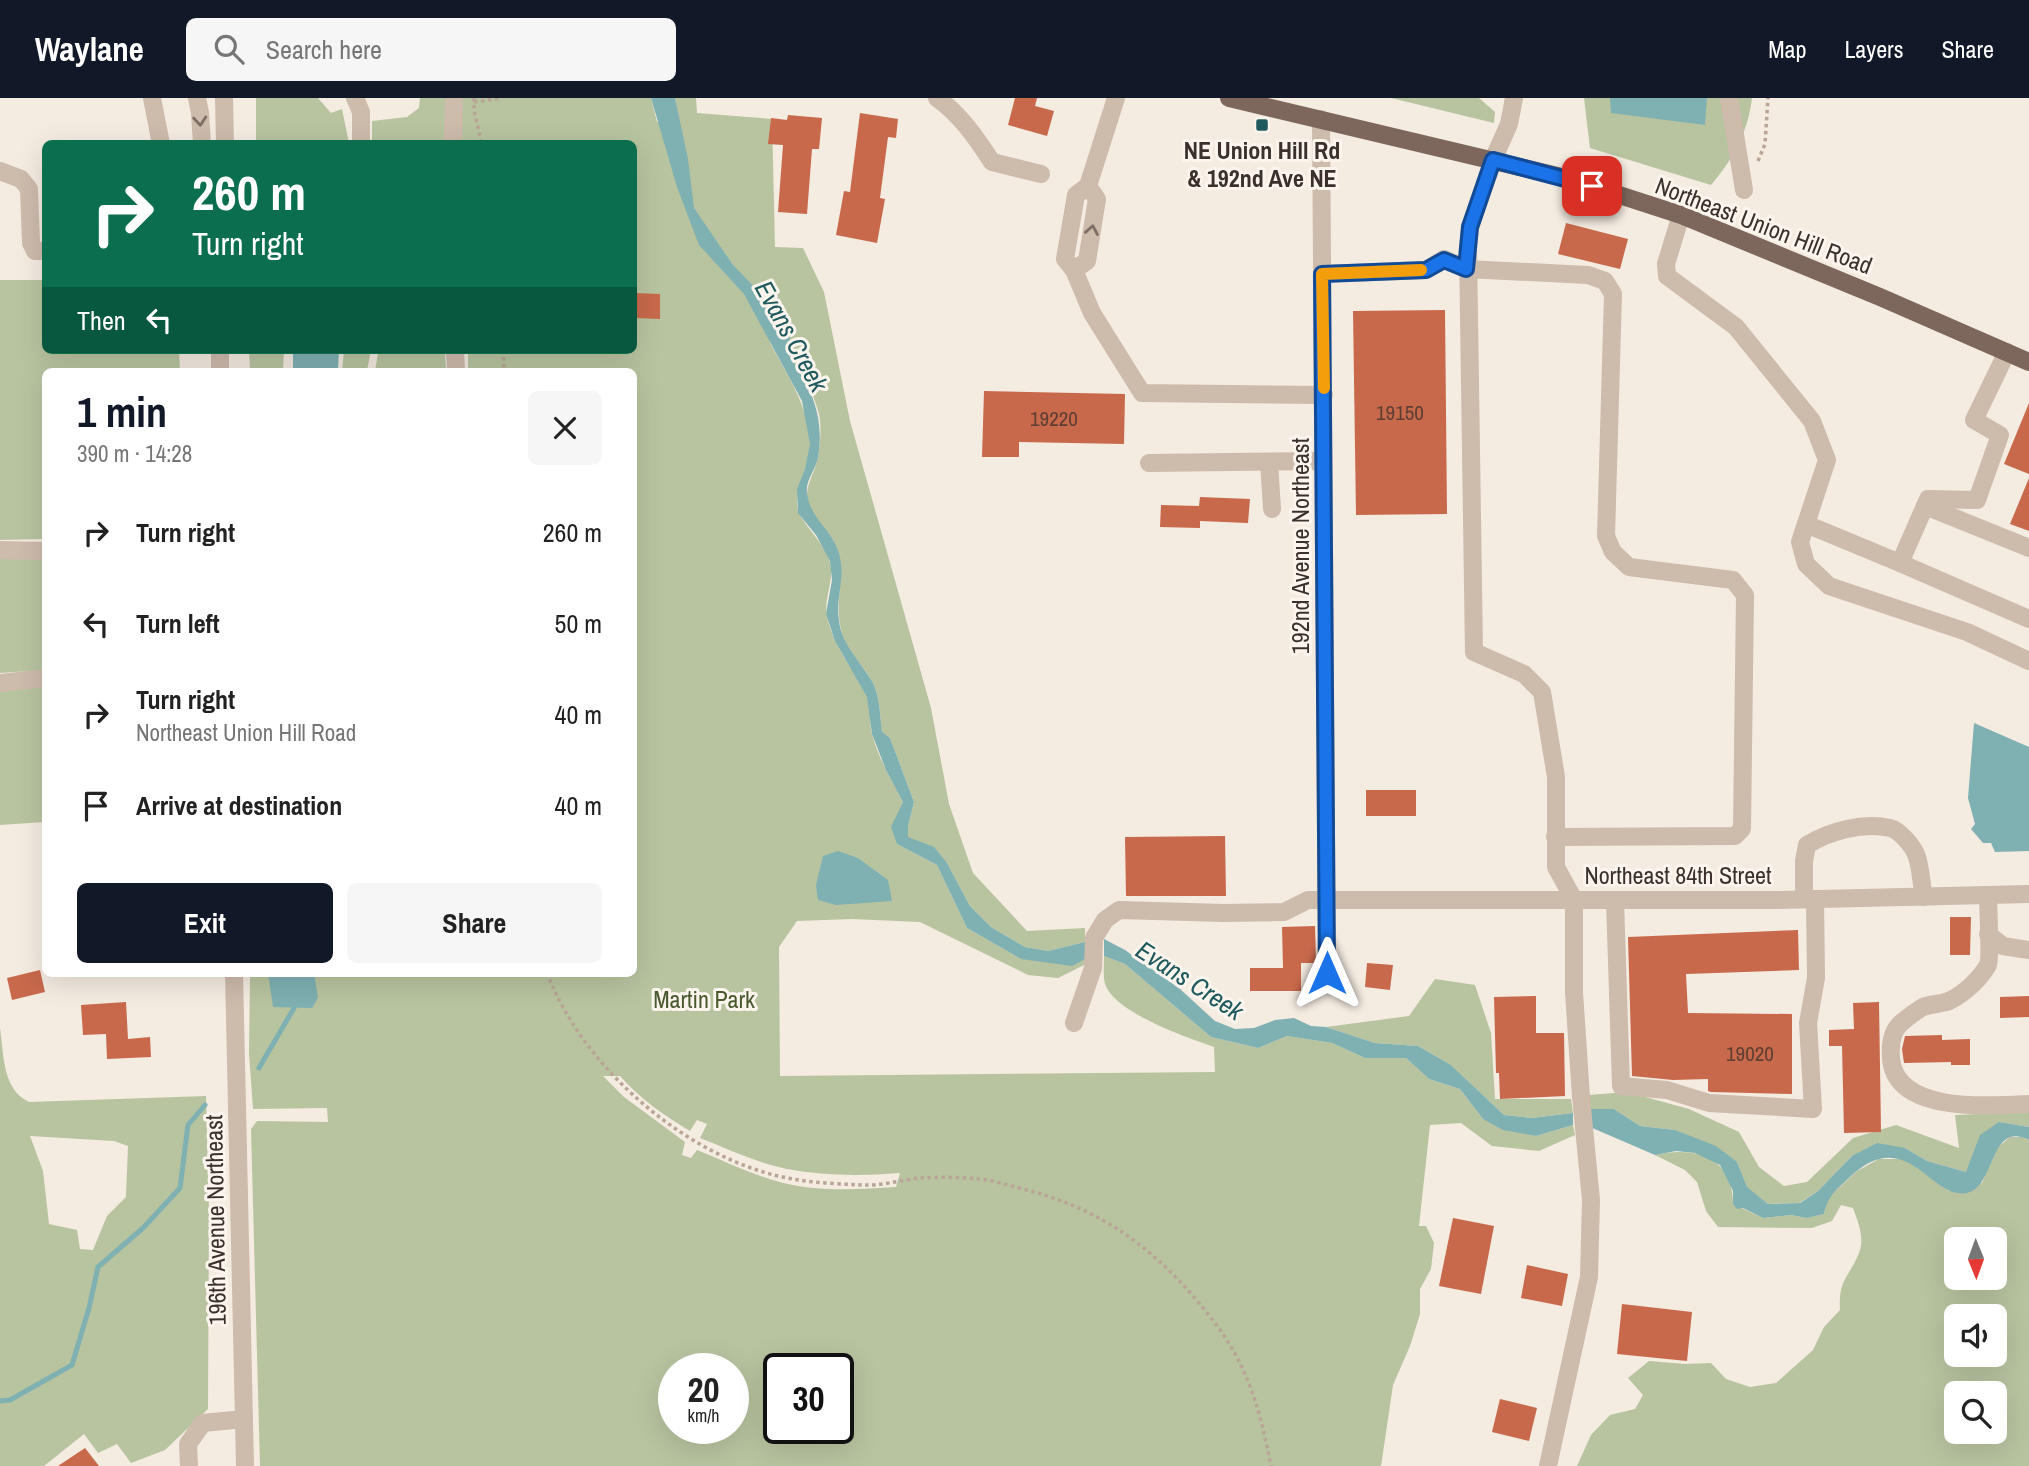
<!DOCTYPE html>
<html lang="en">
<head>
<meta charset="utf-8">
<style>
	body { margin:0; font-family:"Archivo Narrow",sans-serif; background:#f6f6f6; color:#222; height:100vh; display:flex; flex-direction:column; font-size:26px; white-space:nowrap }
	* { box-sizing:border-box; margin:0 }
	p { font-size:23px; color:#767676 }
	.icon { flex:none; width:38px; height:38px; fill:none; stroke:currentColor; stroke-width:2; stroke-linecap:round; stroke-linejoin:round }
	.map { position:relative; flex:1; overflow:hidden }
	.sheet { position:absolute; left:42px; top:270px; width:595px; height:609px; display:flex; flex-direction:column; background:#fff; border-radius:10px; box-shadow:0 7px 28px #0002 }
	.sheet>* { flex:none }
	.banner { position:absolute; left:42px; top:42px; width:595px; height:214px; border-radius:10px; box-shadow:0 7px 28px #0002; background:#0b6e4f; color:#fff; overflow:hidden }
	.needle { width:46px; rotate:179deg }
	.fabs { position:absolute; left:1944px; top:1129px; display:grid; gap:14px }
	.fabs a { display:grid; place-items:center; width:63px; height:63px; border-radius:10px; background:#fff; box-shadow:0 7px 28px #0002; font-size:35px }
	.speed { position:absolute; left:658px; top:1255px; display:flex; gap:14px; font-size:35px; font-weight:700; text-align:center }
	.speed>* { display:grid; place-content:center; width:91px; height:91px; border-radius:50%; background:#fff; box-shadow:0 7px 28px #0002; line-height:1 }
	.speed small { font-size:18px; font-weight:400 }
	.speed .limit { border:4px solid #111; border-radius:10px; background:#fff; color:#111 }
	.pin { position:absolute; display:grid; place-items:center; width:60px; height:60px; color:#fff; margin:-30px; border-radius:14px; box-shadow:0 4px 10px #0006 }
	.me { position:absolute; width:77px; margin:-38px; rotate:0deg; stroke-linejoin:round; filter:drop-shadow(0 0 5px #0008) }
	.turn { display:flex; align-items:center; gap:24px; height:147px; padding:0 35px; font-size:32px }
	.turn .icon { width:91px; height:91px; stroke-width:2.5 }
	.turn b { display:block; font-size:49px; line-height:60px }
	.then { display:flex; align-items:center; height:66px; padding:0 35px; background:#0003; gap:14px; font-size:26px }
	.round { display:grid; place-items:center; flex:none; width:74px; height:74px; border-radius:10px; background:#f6f6f6 }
	.headline { display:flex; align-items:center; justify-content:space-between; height:119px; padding:0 35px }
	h1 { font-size:42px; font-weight:700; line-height:52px; color:#111827 }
	.action { display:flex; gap:14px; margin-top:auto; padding:14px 35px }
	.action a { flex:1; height:80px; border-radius:10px; background:#111827; color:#fff; font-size:28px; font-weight:700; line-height:80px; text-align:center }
	.action a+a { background:#f6f6f6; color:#222 }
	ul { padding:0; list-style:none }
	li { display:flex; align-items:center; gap:21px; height:91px; padding:0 35px }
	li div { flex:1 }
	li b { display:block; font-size:26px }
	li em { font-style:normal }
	header { display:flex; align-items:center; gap:42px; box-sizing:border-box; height:98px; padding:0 35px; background:#111827; color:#fff }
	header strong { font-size:33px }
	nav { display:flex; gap:38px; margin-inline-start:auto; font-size:24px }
	.search { width:490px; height:63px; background:#f6f6f6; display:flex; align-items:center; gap:18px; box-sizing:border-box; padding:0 24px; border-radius:10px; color:#767676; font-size:26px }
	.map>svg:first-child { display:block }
	.green { fill:#b8c4a0; fill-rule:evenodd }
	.water { fill:#7fb0b2 }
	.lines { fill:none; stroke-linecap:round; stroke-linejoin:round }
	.stream { stroke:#7fb0b2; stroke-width:5 }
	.building { fill:#c8694b }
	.path { stroke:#b9a596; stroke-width:3.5; stroke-dasharray:3.5 3.5; stroke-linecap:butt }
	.minor { stroke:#cdbbac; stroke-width:18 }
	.major { stroke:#7d675c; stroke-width:18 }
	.oneway { stroke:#7d6f65 }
	.route-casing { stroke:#114b97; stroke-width:18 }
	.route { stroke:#1a73e8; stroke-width:12 }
	.slow { stroke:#f59e0b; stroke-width:12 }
	.poi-dot { fill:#1f5a5e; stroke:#fbf5ee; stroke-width:2.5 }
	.labels { text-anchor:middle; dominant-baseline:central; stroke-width:6; stroke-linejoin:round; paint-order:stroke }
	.number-label { font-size:21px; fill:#5e3e33 }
	.poi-label { font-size:24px; font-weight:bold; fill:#3b302b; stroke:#fbf5ee }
	.street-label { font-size:24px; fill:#3b302b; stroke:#fbf5ee }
	.park-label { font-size:24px; fill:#4a5a2e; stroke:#fbf5ee }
	.water-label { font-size:26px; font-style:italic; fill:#1f5a5e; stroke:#fbf5ee }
</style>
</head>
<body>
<header>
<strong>Waylane</strong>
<div class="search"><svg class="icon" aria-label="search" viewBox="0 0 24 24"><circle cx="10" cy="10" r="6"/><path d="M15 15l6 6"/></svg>Search here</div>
<nav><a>Map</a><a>Layers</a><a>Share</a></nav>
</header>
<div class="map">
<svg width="2029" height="1368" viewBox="0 0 2029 1368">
	<rect width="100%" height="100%" fill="#f4ebe1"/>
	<!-- green -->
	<g class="green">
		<path d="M318,0l13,15 11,-4 7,34h-93v-45z"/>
		<path d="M420,0h25v45h-73v-22l35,-4 12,-9z"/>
		<path d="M456,0h195l6,24 23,1 -5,-25h21l1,15 75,6 3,128 28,1 21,44 26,129 81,287 18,96 24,69 54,58 58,-3v14l-37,9 -23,-4 -34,-20 -21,-21 -23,-43 -39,-25v-12l6,-24 -24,-64 -8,-5c-2,-17 -2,-38 -10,-52 -9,-16 -23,-28 -29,-45 -11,-30 4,-59 -7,-89 -5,-15 -22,-25 -27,-40 -6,-18 3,-28 8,-45 3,-13 5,-35 2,-48 -8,-31 -25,-55 -50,-73 17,32 40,65 41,102 1,24 -17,43 -12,67 2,10 26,34 31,49 7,19 -6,39 -2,58 7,31 27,52 40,80 5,11 2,26 5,37 6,24 20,46 31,68l-5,13 -1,29 40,21 30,63 54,31h64l-1,6 -26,13 -30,-3 -108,-53 -68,-3 -55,2 -18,26 1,129 435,-4 -1,-25c-28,-10 -99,-34 -109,-63 -2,-8 -1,-20 -1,-28l21,8 86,73 47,11 29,-12 45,7 33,15h41l23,21 31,10 23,30 53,17 37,-11 2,10 -36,16 -47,-5 -31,-23 -31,2 -11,101h7l8,17 -3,26 -11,20v25l-10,32 -17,39 -12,81h-1121l-9,-337 6,-8 71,1 -1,-14 -74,1 -4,-56 1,-80h384v-602h-166v-21h166v-206l-175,-1zM603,978h17c20,23 44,39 70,55l7,-11 10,4 -7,14c28,11 57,25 87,31 37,7 75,7 113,4l-4,14c-30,2 -61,4 -92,0 -35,-4 -75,-24 -107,-37l-6,8 -9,-3 3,-13 -61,-45zM674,1270h59v60h-59zM779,1270h59v60h-59z"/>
		<path d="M1391,0h88l16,14 -1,11z"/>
		<path d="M1584,0h168c-4,34 -19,61 -41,87l-121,-37z"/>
		<path d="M0,182h45l1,70h133l1,21h-134l-1,168 -45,1z"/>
		<path d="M249,252h35l-1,21h-33z"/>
		<path d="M344,252h27l-4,21h-25z"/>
		<path d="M392,252h53l1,21h-71l3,-18z"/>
		<path d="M0,458h45v114l-45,3z"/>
		<path d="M45,587v137l-45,3v-135z"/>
		<path d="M1435,881l40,6 16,48 4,66h76l2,14 -41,5 -28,-3 -53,-50 -33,-19 -43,-3 -49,-16 83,-11z"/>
		<path d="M0,930c4,27 2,61 29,74l177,-6 3,115 -1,198 -43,41 -34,13 -14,-19 -19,9 -14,-19 -40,32h-44zM30,1038l84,5 14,5 -2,51 -19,19 -14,34 -13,-1 -3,-19 -28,-6 -6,-53z"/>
		<path d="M1627,994l62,17 50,23 20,35 25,19 23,-4 46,-44 43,-13 63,23 -4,-33 74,-3v15l-30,-5 -33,50 -39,-11 -22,-13 -53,8 -34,35 -19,12 -31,1 -21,-16 -10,-26 -62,-32 -35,-4 -26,-17h-26l1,-14z"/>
		<path d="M2010,1039h12l7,3v326h-452l14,-31 19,-20 25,-6 8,-14 -15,-17 21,-17 36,3 26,-1 15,16 24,8 26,-4 37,-33 11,-23 16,-17c-2,-31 9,-32 19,-57 6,-15 -1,-31 -6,-45l-12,-3 -9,16 -20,7 -94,-1 -12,-16 -9,-29 -12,-12 -30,-15c40,-9 78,2 78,49l30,14 28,-3 16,3 17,-4 4,-16 29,-27 22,-12h26l44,32 33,-8 15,-35zM1956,1141h39v39h-39zM1956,1218h39v38h-39zM1956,1295h39v39h-39z"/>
	</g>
	<!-- water -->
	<g class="water">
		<path d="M651,0h24l13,61 6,49 39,57 28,29 29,42 -2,18c23,34 37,61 30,104 -2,11 -13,23 -11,35 3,25 21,33 30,55 11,27 -2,46 2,73 3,24 21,40 33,60 8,14 8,35 10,51l8,6 24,64 -6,24v11l26,10 13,16 23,43 21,21 34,20 23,4 37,-9v17l-13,7 -51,-7 -54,-31 -30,-63 -40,-21 -6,-17 12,-25 -17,-32 -14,-36 -5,-37 -32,-56 -9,-27 6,-34 -2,-19 -14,-26 -18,-22 -1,-24 8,-20 5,-25 -8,-43 -58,-107 -45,-49 -22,-58z"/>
		<path d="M1610,0h97l-2,27 -94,-12z"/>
		<path d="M293,252h46l-1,20 -45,1z"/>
		<path d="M1974,625l55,24v104l-34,1 -4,-9h-8l-12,-14 4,-5 -7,-26z"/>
		<path d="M838,753l20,7 30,22 4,21 -56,4 -18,-5 -2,-15 7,-29z"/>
		<path d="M1104,841l21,11 55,39 35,32 20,8 19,-1 21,-8 19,-2 17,8 15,1 49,16 43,3 33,19 53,50 28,3 41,-5v12l-37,11 -33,-6 -20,-11 -23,-30 -31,-10 -23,-21h-41l-33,-15 -45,-7 -29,12 -47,-11 -86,-73 -21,-8z"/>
		<path d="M268,875h46l4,25 -6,10 -39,-1z"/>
		<path d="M1588,1011h26l26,17 35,4 41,16 21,16 10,25 21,17 32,-1 18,-12 34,-35 25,-13 28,5 22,13 39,11 14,-37 19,-13 30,5v13c-40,-20 -33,47 -62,53 -36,8 -59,-69 -116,-17 -15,15 -22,17 -27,38l-17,4 -16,-3 -28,3 -20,-10 -6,1 -4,-5v-13l-13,-26 -25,-12 -19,-2 -21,4 -65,-28z"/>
	</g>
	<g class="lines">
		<!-- stream -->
		<g class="stream">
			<path d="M259,970l35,-60"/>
			<path d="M0,1303l10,-1 62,-35 17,-57 9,-41 45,-39 37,-40 8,-63 17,-20"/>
		</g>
	</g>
	<!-- building -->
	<g class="building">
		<path d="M1015,0h22l-2,8 19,5 -7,25 -39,-11z"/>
		<path d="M860,15l38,6 -2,19 -8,-1 -8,61 5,1 -8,44 -41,-8 8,-44 6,1z"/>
		<path d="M788,17l34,3 -3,31h-7l-5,65 -29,-2 5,-67 -15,-1 3,-26 16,2z"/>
		<path d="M1566,125l62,16 -8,30 -62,-15z"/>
		<path d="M634,195l26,1v25l-26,-1z"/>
		<path d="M1445,212l2,204 -91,1 -3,-204z"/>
		<path d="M984,293l141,3 -1,50 -105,-2v15h-37z"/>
		<path d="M2029,305v71l-25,-10z"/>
		<path d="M2029,380v53l-19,-7z"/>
		<path d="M1200,399l50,2 -2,24 -48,-2v7l-40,-1 1,-22 38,1z"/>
		<rect x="1366" y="692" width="50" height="26"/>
		<path d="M1225,738l1,60h-100l-1,-59z"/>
		<path d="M1950,819h21l-1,38h-20z"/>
		<path d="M1315,828l1,37h-15v28h-51v-23h33l-1,-41z"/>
		<path d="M1798,832l1,40 -113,4 2,39 104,1v80l-81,-2 -3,-1v-12l-35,1 -41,-4 -4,-139z"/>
		<path d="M1367,865l26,2 -3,25 -25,-3z"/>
		<path d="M40,872l5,22 -33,8 -5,-22z"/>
		<path d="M1536,898v37h28l1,63 -65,3 -1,-26h-3l-2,-76z"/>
		<path d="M2029,898v21l-29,1v-21z"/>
		<path d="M126,904l2,37 22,-2 1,20 -44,2 -1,-25 -23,1 -2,-30z"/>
		<path d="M1879,904l2,130 -37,1 -2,-87h-13v-16l25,-1 -1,-26z"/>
		<path d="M1942,937v5l28,-1v26h-19v-3l-47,1 -2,-14 3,-13z"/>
		<path d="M1453,1120l41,8 -13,68 -42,-8z"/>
		<path d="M1527,1167l41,9 -6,32 -41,-8z"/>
		<path d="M1622,1206l70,8 -5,49 -70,-7z"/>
		<path d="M1500,1301l37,9 -8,33 -37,-9z"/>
		<path d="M85,1350l14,18h-41z"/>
	</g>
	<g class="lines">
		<!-- path -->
		<g class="path">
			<path d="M474,0v13l8,33"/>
			<path d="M474,4l27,-4"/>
			<path d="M1758,63l7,-17 3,-46"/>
			<path d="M503,252l1,21"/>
			<path d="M547,875c36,96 144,189 246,206 22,4 47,5 69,6 19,1 39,-5 58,-7 19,-1 40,-1 59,1 12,1 24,5 36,8 78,18 133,55 184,116 18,21 35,45 46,71 13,30 20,61 26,92"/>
		</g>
		<!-- minor -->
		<g class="minor">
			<path d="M152,0l9,46"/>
			<path d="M197,0l3,15 2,31"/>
			<path d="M224,0l1,46"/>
			<path d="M355,0l6,14v32"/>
			<path d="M937,0c23,16 40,41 55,64l49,12"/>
			<path d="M1116,0l-28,88 -12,9 -11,64 9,11 18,43 50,80 182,2"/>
			<path d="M1514,0l-5,26 -16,36 -23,67 -2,22 6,403 50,22 18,18 14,85v90l18,33v92l7,105 10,103 -2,77 -41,189"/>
			<path d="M1729,0l15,92"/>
			<path d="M1321,21l6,854"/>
			<path d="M453,46l1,-46"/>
			<path d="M0,73l21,8 8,10 2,54 4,8h11"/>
			<path d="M1681,117l-15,49 1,12 69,51 76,94 15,39 -27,82 6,22 23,22 138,46 62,29"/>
			<path d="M1074,172l13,-9 10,-62 -9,-13"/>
			<path d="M1322,176l104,-4 18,-11 22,10 122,6 17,6 8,13 -7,242 7,16 16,15 104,13 12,15 -3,234 -7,7 -180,1"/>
			<path d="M220,252v21"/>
			<path d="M455,252l1,21"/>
			<path d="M2007,254l-33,68 26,15 -23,65 -49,-1 -28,64 129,56"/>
			<path d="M1269,364l3,47"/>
			<path d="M1149,365l174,-2"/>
			<path d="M1925,408l104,42"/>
			<path d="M1806,426l94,39"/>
			<path d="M0,452l46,1"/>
			<path d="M0,585l46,-5"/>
			<path d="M1988,797c0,12 3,63 0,70 -8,14 -24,29 -39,36 -8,3 -18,3 -26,6 -7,4 -16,11 -22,16 -9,8 -11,22 -10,35 4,56 99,48 138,46"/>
			<path d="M1804,801v-38l3,-16c23,-14 55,-23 83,-17 9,2 22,17 26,26 5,12 5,30 8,43"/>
			<path d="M1615,802l6,186 46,4 42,13 104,6 -5,-86 8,-45 -1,-79"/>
			<path d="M1988,836l15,12 26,4"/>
			<path d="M234,875l11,493"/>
			<path d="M1074,925l19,-55 1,-30 11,-18 14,-10 105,3 60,-1 24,-12h470l251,-6"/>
			<path d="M189,1368l-1,-22 15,-21 41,-4"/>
		</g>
		<!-- major -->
		<path class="major" d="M1229,0l341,81 111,36 199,82 149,65"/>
	</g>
	<!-- one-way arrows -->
	<defs><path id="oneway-chevron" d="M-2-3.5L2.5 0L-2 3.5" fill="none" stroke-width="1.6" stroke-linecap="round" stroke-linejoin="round" transform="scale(1.75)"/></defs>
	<g class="oneway">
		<use href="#oneway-chevron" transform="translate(200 23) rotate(85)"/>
		<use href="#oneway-chevron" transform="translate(1092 132) rotate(-80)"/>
	</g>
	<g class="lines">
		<!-- route casing -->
		<g class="route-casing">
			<path id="route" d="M1327,875l-5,-699 104,-4 18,-10 22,9 4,-42 23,-67 99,26"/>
		</g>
		<!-- route -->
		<use href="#route" class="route"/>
		<!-- slow -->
		<path class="slow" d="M1324,290l-2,-114 99,-4"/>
	</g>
	<!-- markers -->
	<rect class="poi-dot" x="1255" y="20" width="14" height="14" rx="3.5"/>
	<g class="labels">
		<!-- number labels -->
		<g class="number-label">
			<text x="1400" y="314">19150</text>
			<text x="1054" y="320">19220</text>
			<text x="1750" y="955">19020</text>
		</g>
		<!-- poi labels -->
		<g class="poi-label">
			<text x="1262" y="52">NE Union Hill Rd<tspan x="1262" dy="28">&amp; 192nd Ave NE</tspan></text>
		</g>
		<!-- street labels -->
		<g class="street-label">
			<text transform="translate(1764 127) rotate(21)">Northeast Union Hill Road</text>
			<text transform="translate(1300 448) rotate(-90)">192nd Avenue Northeast</text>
			<text x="1678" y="777">Northeast 84th Street</text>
			<text transform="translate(215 1122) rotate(-91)">196th Avenue Northeast</text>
		</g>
		<!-- park labels -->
		<g class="park-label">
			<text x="704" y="901">Martin Park</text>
		</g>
		<!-- water labels -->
		<g class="water-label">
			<text transform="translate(792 238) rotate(61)">Evans Creek</text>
			<text transform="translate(1190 882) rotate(33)">Evans Creek</text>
		</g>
	</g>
</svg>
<div class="fabs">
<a><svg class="needle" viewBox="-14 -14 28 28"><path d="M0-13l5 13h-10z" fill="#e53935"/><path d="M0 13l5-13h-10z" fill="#767676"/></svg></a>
<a><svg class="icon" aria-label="sound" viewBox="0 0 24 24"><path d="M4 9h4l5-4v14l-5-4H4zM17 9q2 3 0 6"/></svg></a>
<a><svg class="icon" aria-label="search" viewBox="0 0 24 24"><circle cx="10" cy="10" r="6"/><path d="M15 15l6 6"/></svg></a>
</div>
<div class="speed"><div>20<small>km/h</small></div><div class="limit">30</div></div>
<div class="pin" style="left:1592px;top:88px;background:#d93025"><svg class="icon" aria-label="arrive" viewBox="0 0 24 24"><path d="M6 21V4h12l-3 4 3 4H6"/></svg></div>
<svg class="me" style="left:1327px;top:875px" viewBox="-20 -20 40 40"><path d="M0-17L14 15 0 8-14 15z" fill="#1a73e8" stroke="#fff" stroke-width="4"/></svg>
<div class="banner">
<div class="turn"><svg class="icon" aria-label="right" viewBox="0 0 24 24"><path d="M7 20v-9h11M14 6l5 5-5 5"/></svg><div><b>260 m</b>Turn right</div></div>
<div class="then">Then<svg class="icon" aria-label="left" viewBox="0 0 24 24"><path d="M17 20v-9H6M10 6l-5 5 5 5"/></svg></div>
</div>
<section class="sheet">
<div class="headline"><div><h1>1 min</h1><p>390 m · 14:28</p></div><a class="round"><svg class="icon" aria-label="close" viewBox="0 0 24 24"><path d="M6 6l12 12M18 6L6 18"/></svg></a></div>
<ul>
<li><svg class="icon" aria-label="right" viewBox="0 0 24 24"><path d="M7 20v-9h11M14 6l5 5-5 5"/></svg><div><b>Turn right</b></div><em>260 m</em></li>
<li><svg class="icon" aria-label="left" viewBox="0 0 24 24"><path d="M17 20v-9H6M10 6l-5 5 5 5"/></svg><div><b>Turn left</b></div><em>50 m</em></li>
<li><svg class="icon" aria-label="right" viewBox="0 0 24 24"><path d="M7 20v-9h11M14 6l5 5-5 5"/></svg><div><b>Turn right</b><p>Northeast Union Hill Road</p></div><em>40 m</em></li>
<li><svg class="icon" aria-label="arrive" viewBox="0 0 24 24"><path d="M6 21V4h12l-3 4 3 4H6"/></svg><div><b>Arrive at destination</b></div><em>40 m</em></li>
</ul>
<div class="action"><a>Exit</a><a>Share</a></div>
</section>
</div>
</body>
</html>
